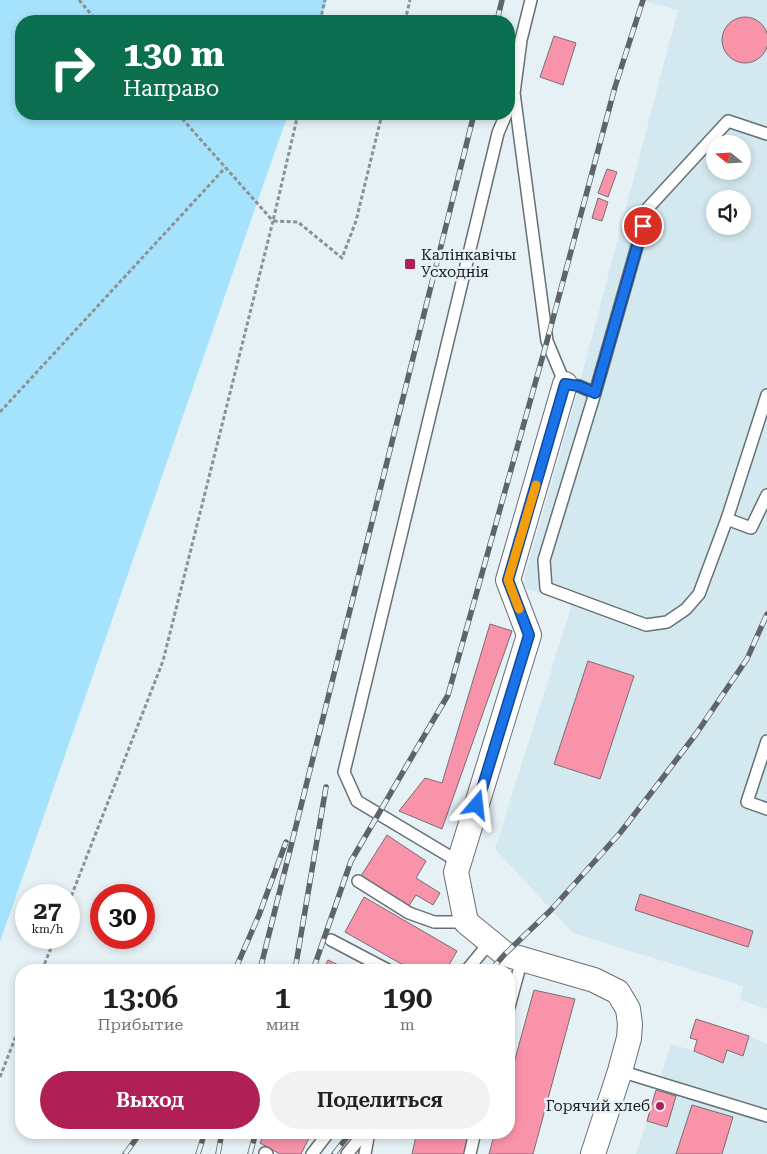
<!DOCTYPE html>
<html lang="ru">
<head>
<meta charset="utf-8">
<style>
	body { margin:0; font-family:"Roboto Serif",serif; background:#f2f2f2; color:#202124; height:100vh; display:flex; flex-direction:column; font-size:19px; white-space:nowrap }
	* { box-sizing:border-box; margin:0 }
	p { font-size:16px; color:#757577 }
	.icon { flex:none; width:28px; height:28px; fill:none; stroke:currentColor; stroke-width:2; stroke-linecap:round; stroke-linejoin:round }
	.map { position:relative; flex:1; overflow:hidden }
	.panel { position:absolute; left:15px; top:964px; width:500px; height:175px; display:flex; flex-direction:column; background:#fff; border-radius:20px; box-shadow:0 2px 8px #0003 }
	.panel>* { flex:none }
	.guide { position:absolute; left:15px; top:15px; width:500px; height:105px; border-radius:20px; box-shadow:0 2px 8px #0003; background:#0b6e4f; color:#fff; overflow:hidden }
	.needle { width:32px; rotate:288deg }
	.fabs { position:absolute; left:706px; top:135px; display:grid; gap:10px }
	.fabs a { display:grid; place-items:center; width:45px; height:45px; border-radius:50%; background:#fff; box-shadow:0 2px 8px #0003; font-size:25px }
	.speed { position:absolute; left:15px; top:884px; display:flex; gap:10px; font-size:25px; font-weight:700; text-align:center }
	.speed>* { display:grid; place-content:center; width:65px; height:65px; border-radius:50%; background:#fff; box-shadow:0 2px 8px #0003; line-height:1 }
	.speed small { font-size:12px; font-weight:400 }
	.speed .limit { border:8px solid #d22; background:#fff; color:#111 }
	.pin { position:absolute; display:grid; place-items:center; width:42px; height:42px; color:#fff; margin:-21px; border:2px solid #fff; border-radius:50%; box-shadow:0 1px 5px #0007 }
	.me { position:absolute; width:55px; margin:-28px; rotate:17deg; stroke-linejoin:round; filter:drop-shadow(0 0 4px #0008) }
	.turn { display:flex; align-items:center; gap:18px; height:105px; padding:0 25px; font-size:22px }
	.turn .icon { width:65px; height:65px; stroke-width:2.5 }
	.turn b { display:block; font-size:35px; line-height:42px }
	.eta { display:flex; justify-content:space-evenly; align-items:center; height:85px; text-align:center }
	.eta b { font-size:30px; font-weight:600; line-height:35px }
	.action { display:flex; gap:10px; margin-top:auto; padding:10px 25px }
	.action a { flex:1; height:58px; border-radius:30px; background:#b02055; color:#fff; font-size:20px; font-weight:600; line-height:58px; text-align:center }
	.action a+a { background:#f2f2f2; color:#202124 }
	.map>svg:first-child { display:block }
	.built { fill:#d4e8f0; fill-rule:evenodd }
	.green { fill:#a5e3fc }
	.building { fill:#f993aa; stroke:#786e70 }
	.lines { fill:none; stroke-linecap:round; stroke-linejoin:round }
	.service-casing { stroke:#677075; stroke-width:14 }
	.minor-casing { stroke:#677075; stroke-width:26 }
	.path { stroke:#8b9296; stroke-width:3; stroke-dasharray:4 2.5; stroke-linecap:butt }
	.service { stroke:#fff; stroke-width:11 }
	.minor { stroke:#fff; stroke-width:24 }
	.rail-casing { stroke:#5e6467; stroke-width:5.5 }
	.rail { stroke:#e6f1f6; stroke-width:4; stroke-dasharray:11; stroke-linecap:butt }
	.route-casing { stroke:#114b97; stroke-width:12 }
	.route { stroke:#1a73e8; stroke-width:9 }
	.slow { stroke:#f59e0b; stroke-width:9 }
	.poi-dot { fill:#b02055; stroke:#e6f1f6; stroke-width:2 }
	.labels { text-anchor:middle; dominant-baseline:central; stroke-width:5; stroke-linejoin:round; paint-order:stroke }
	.poi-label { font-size:15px; fill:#181c1e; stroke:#e6f1f6; text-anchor:start }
</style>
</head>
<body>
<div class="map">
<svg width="767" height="1154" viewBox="0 0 767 1154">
	<rect width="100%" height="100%" fill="#e6f1f6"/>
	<!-- built -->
	<g class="built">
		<path d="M640,0h127v1009l-27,-9 3,-14 -170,-53 -78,-84 77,-245 -50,-17 57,-201 99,-376zM715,144h27v27h-27zM715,199h27v27h-27z"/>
		<path d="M696,1019l53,17 18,8v110h-131l35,-110 23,7 3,-11 -7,-2z"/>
	</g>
	<!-- green -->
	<path class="green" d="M0,0h327l-7,21h-299v93h267l-288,828z"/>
	<!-- building -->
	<g class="building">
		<circle cx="745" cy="40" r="23"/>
		<path d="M554,36l22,7 -13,42 -23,-8z"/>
		<path d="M607,169l10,3 -9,25 -10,-4z"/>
		<path d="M598,198l10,4 -6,19 -10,-3z"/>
		<path d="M490,624l22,7 -70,198 -43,-18 26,-33 17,5z"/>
		<path d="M588,661l46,15 -34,103 -46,-15z"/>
		<path d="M387,835l39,26 -10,17 24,15 -7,12 -17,-10 -8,12 -47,-31z"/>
		<path d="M640,894l113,37 -5,16 -113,-37z"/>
		<path d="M364,897l93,54 -11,19h-34l-67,-38z"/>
		<path d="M328,960l21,10h-26z"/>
		<path d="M534,990l41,9 -42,155h-44l6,-22h14v-51z"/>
		<path d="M696,1019l53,17 -6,20 -16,-6 -4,13 -29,-12 3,-11 -7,-2z"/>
		<path d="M656,1090l20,6 -9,31 -20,-6z"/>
		<path d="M692,1105l41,12 -11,37h-46z"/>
		<path d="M265,1132h47l-11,22h-21l-20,-11z"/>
		<path d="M417,1132h53l-6,22h-52z"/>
	</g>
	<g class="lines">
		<!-- service casing -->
		<g class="service-casing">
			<g id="service">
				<path d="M531,0l-10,40 -7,53 33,248 18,43 14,2 16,7 53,-185 80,-87 39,13"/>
				<path d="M595,393l-51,167 2,28 100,37 21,-3 19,-13 13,-15 28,-75"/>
				<path d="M767,395l-40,124 24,9 16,-33"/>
				<path d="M767,741l-20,61 20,7"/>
				<path d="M459,862l-102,-61 -13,-29 154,-639 8,-19"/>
				<path d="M358,881l51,32 25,9h32"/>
				<path d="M331,940l57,30"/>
				<path d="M467,970l23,-28"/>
				<path d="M509,1007l13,-48"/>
				<path d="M620,1071l147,45"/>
				<path d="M265,1153l2,1"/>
				<path d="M312,1154l17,-22"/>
				<path d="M347,1154l18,-22"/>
				<path d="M365,1154l4,-22"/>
				<path d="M470,1154l5,-22"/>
			</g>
		</g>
		<!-- minor casing -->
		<g class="minor-casing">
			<path id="minor" d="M565,384l-57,196 21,55 -73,237 10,50 39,32 89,26 24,12 10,17 2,15 -1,14 -9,33 -27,83"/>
		</g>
		<!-- path -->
		<g class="path">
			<path d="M79,0l18,21"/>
			<path d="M320,21l5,-21"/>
			<path d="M405,21l5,-21"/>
			<path d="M298,114l-25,107 25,1 44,36 14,-37 26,-107"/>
			<path d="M0,412l225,-244"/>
			<path d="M69,902l94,-241 110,-440 -95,-107"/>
			<path d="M42,970l13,-32"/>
			<path d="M0,1077l21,-54"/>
		</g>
		<!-- service -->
		<use href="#service" class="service"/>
		<!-- minor -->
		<use href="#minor" class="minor"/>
		<!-- rail casing -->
		<g class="rail-casing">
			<g id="rail">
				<path d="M497,21l5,-21"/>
				<path d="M235,970l24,-55 27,-73"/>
				<path d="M260,970l214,-856"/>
				<path d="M295,970l31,-183"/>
				<path d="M313,970l38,-109 97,-166 99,-354 68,-254 28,-87"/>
				<path d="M491,970l14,-16 46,-44 69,-77 38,-49 38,-50 51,-75 20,-45"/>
				<path d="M125,1154l16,-22"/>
				<path d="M198,1154l7,-22"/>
				<path d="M218,1154l4,-22"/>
				<path d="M250,1154l6,-22"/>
				<path d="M334,1154l17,-22"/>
			</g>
		</g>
		<!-- rail -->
		<use href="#rail" class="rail"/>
	</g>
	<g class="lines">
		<!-- route casing -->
		<g class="route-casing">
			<path id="route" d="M477,805l52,-170 -21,-55 57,-196 14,2 16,7 48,-167"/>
		</g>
		<!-- route -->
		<use href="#route" class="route"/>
		<!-- slow -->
		<path class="slow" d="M519,609l-11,-29 28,-95"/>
	</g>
	<!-- markers -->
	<g class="poi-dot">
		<rect x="404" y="258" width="12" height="12" rx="2.5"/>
		<circle cx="660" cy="1106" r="5"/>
	</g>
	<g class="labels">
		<!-- poi labels -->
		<g class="poi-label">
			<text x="421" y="255">Калінкавічы<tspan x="421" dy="17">Усходнія</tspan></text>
			<text x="650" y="1106" text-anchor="end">Горячий хлеб</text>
		</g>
	</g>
</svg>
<div class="fabs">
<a><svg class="needle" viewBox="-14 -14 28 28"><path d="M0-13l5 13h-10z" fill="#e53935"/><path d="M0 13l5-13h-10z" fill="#757577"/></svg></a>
<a><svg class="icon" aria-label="sound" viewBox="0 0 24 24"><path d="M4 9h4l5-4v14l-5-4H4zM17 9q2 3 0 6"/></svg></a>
</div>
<div class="speed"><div>27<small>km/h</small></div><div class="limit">30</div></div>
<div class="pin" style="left:643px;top:226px;background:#d93025"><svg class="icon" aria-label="arrive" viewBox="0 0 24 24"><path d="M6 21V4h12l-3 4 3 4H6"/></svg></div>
<svg class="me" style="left:477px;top:805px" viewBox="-20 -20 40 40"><path d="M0-17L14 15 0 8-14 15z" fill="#1a73e8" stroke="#fff" stroke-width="4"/></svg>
<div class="guide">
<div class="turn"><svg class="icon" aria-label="right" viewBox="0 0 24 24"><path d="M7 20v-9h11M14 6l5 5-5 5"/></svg><div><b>130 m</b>Направо</div></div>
</div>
<section class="panel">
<div class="eta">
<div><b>13:06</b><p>Прибытие</p></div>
<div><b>1</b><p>мин</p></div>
<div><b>190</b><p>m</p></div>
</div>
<div class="action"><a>Выход</a><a>Поделиться</a></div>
</section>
</div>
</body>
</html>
